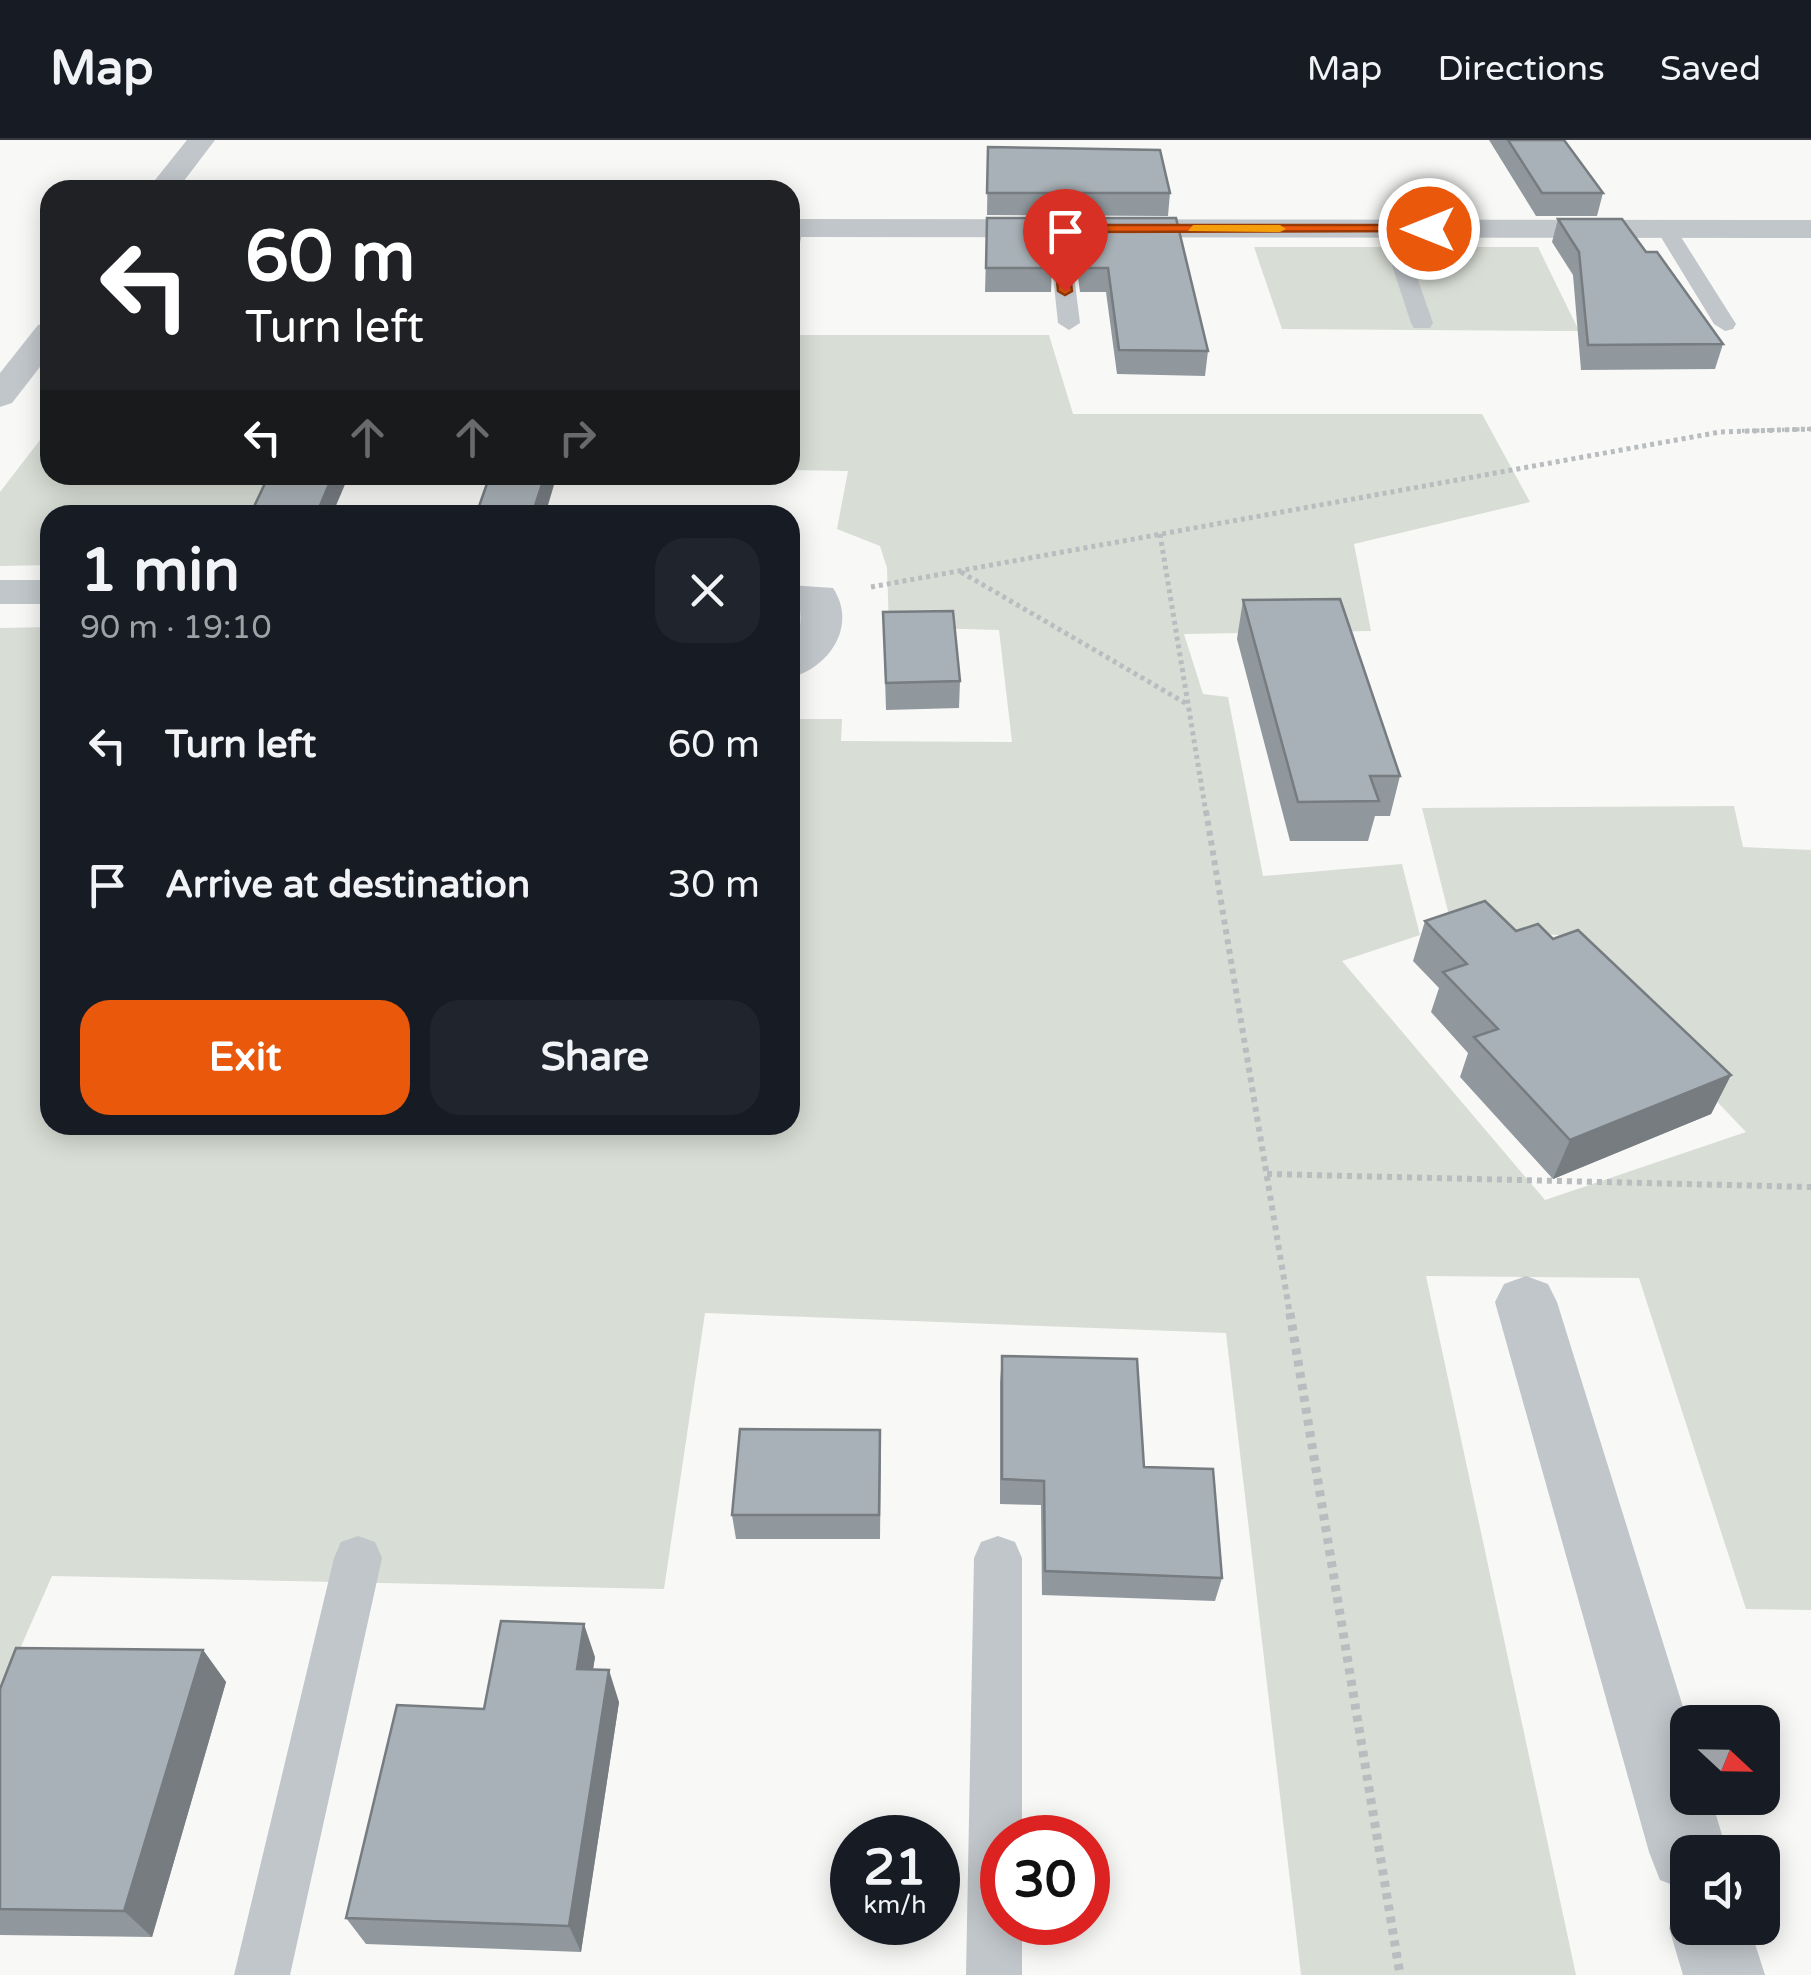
<!DOCTYPE html>
<html lang="en">
<head>
<meta charset="utf-8">
<style>
	body { margin:0; font-family:"Varela Round",sans-serif; background:#20242c; color:#f1f3f6; height:100vh; display:flex; flex-direction:column; font-size:38px; white-space:nowrap }
	* { box-sizing:border-box; margin:0 }
	p { font-size:32px; color:#9ea1a6 }
	.icon { flex:none; width:55px; height:55px; fill:none; stroke:currentColor; stroke-width:2; stroke-linecap:round; stroke-linejoin:round }
	.map { position:relative; flex:1; overflow:hidden }
	.drawer { position:absolute; left:40px; top:365px; width:760px; height:630px; display:flex; flex-direction:column; background:#171b24; border-radius:30px; box-shadow:0 5px 25px #0003 }
	.drawer>* { flex:none }
	.hud { position:absolute; left:40px; top:40px; width:760px; height:305px; border-radius:30px; box-shadow:0 5px 25px #0003; background:#202124; color:#fff; overflow:hidden }
	.needle { width:65px; rotate:112deg }
	.tools { position:absolute; left:1670px; top:1565px; display:grid; gap:20px }
	.tools a { display:grid; place-items:center; width:110px; height:110px; border-radius:20px; background:#171b24; box-shadow:0 5px 25px #0003; font-size:50px }
	.speed { position:absolute; left:830px; top:1675px; display:flex; gap:20px; font-size:50px; font-weight:700; text-align:center }
	.speed>* { display:grid; place-content:center; width:130px; height:130px; border-radius:50%; background:#171b24; box-shadow:0 5px 25px #0003; line-height:1 }
	.speed small { font-size:25px; font-weight:400 }
	.speed .limit { border:15px solid #d22; background:#fff; color:#111 }
	.pin { position:absolute; display:grid; place-items:center; width:85px; height:85px; color:#fff; margin:-102px -42px; border-radius:50% 50% 50% 0; rotate:-45deg; box-shadow:0 0 10px #0007 }
	.pin .icon { rotate:45deg }
	.me { position:absolute; width:110px; margin:-55px; rotate:270deg; stroke-linejoin:round; filter:drop-shadow(0 0 8px #0008) }
	.turn { display:flex; align-items:center; gap:35px; height:210px; padding:0 40px; font-size:45px }
	.turn .icon { width:130px; height:130px; stroke-width:2.5 }
	.turn b { display:block; font-size:70px; line-height:85px }
	.lanes { display:flex; align-items:center; height:95px; padding:0 40px; background:#0003; justify-content:center; gap:50px; direction:ltr }
	.lanes .off { opacity:.35 }
	.round { display:grid; place-items:center; flex:none; width:105px; height:105px; border-radius:30px; background:#20242c }
	.overview { display:flex; align-items:center; justify-content:space-between; height:170px; padding:0 40px }
	h1 { font-size:60px; font-weight:700; line-height:75px }
	.action { display:flex; gap:20px; margin-top:auto; padding:20px 40px }
	.action a { flex:1; height:115px; border-radius:30px; background:#ea580c; color:#fff; font-size:40px; font-weight:700; line-height:115px; text-align:center }
	.action a+a { background:#20242c; color:#f1f3f6 }
	ul { padding:0; list-style:none }
	li { display:flex; align-items:center; gap:30px; height:140px; padding:0 40px }
	li div { flex:1 }
	li b { display:block; font-size:38px }
	li em { font-style:normal }
	header { display:flex; align-items:center; gap:60px; box-sizing:border-box; height:140px; padding:0 50px; background:#171b24; border-bottom:2px solid #363941 }
	header strong { font-size:48px }
	nav { display:flex; gap:55px; margin-inline-start:auto; font-size:35px }
	.map>svg:first-child { display:block }
	.green { fill:#d8ddd5 }
	.lines { fill:none; stroke-linecap:round; stroke-linejoin:round }
	.path-far3 { stroke:#b9bdc0; stroke-width:4; stroke-dasharray:2.5 2.5; stroke-linecap:butt }
	.path-far2 { stroke:#b9bdc0; stroke-width:5; stroke-dasharray:4 4; stroke-linecap:butt }
	.path-far1 { stroke:#b9bdc0; stroke-width:6; stroke-dasharray:5 5; stroke-linecap:butt }
	.path { stroke:#b9bdc0; stroke-width:9; stroke-dasharray:6 6; stroke-linecap:butt }
	.service { fill:#c1c6ca; fill-rule:evenodd }
	.minor { fill:#c1c6ca; fill-rule:evenodd }
	.tertiary { fill:#c1c6ca; fill-rule:evenodd }
	.wall { fill:#90989d }
	.shaded-wall { fill:#767c80 }
	.building { fill:#a8b1b7; stroke:#767c80; stroke-width:2.5 }
	.route { fill:#ea580c; stroke:#983908; stroke-width:2.5 }
	.slow { fill:#f59e0b }
</style>
</head>
<body>
<header>
<strong>Map</strong>
<nav><a>Map</a><a>Directions</a><a>Saved</a></nav>
</header>
<div class="map">
<svg width="1811" height="1835" viewBox="0 0 1811 1835">
	<rect width="100%" height="100%" fill="#f8f8f6"/>
	<!-- green -->
	<g class="green">
		<path d="M1254,107h284l41,84 -297,-2z"/>
		<path d="M790,195h259l24,79h409l48,88 -176,42 17,87 -187,3 19,60 25,3 35,179 139,-12 18,71 -78,26 203,239 201,-68 -188,-197 -106,-8 -30,-119 312,-2 9,41 68,3v760l-65,-1 -107,-331 -213,-2 150,699h-275l-75,-642 -521,-20 -41,276 -612,-13 -52,118v-1066l50,-1v498h740v-406h52l-1,22 171,1 -13,-112 -110,-3 -2,-59 -7,-22 -43,-17 11,-58 -58,-1z"/>
		<path d="M50,287v48h221l-20,40h-201v50l-50,1v-74z"/>
	</g>
	<g class="lines">
		<!-- path-far3 -->
		<path class="path-far3" d="M1737,291l74,-2"/>
		<!-- path-far2 -->
		<g class="path-far2">
			<path d="M1160,394l46,279"/>
			<path d="M961,432l226,132"/>
			<path d="M871,447l849,-155 91,-3"/>
		</g>
		<!-- path-far1 -->
		<g class="path-far1">
			<path d="M1206,671l84,504"/>
			<path d="M1267,1034l544,13"/>
		</g>
		<!-- path -->
		<path class="path" d="M1290,1173l110,662"/>
		<!-- service -->
		<g class="service">
			<path d="M793,82l10,6 -3,15 -10,6z"/>
			<path d="M1058,82l10,6 12,95 -11,7 -11,-7 -10,-95z"/>
			<path d="M1390,83l10,6 33,94 -3,5h-16l-3,-5 -31,-94z"/>
			<path d="M1666,83l10,6 60,95 -3,5 -8,2 -11,-7 -58,-95z"/>
			<path d="M358,1396l17,6 7,16 -92,417h-56l100,-417 7,-16z"/>
			<path d="M998,1396l17,6 7,16v280h-20v84h20v53h-56l8,-417 7,-16z"/>
		</g>
		<!-- minor -->
		<g class="minor">
			<path d="M790,79l1021,1v18l-1021,-1z"/>
			<rect x="0" y="440" width="50" height="24"/>
			<path d="M790,445l43,3c25,38 -4,80 -43,90v-33c11,-10 11,-22 10,-36h-10z"/>
			<path d="M1526,1136l22,8 9,18 131,421v75h23l16,54h-39v39l-28,-11 -11,-28 -154,-550 9,-18z"/>
			<path d="M1688,1757v31h62l15,47h-82l-14,-47 12,-29z"/>
		</g>
		<!-- tertiary -->
		<g class="tertiary">
			<path d="M187,0h28l-38,50h-30z"/>
			<path d="M50,182v32l-38,49 -12,4v-34l38,-48z"/>
		</g>
	</g>
	<!-- wall -->
	<g class="wall">
		<path d="M1489,0h75l39,53 -6,23h-61z"/>
		<path d="M988,7l182,46 -2,23 -181,-1z"/>
		<path d="M987,78l65,50 -1,24h-66z"/>
		<path d="M1075,78l133,133 -3,25 -88,-2 -11,-82h-26l-7,-51z"/>
		<path d="M1558,79l88,33 77,92 -8,25 -134,1 -8,-95 -21,-33z"/>
		<path d="M1243,460l157,176 -10,40h-15l-7,25h-78l-53,-202z"/>
		<path d="M883,472l77,69 -1,27 -73,2z"/>
		<path d="M1425,781l91,10 37,8 178,136 -20,39 -158,65 -93,-102 8,-24 -37,-41 8,-24 -26,-27z"/>
		<path d="M1002,1216l142,111 78,111 -7,23 -173,-6 -1,-90 -41,-1v-122z"/>
		<path d="M881,1315l-1,84h-144l-4,-24z"/>
		<path d="M203,1510l23,32 -74,255 -152,-2v-246z"/>
		<path d="M595,1517l-2,12 26,33 -38,250 -215,-8 -20,-26z"/>
	</g>
	<!-- shaded-wall -->
	<g class="shaded-wall">
		<path d="M333,335h16l-17,40h-16z"/>
		<path d="M545,335h12l-12,40h-13z"/>
		<path d="M1731,935l-20,39 -158,65 17,-39z"/>
		<path d="M584,1484l11,33 -7,44 -11,-32z"/>
		<path d="M203,1510l23,32 -74,255 -28,-26z"/>
		<path d="M609,1530l10,32 -38,250 -12,-26z"/>
	</g>
	<!-- building -->
	<g class="building">
		<path d="M1508,0h56l39,53h-61z"/>
		<path d="M988,7l172,3 10,43h-183z"/>
		<path d="M987,78h60l5,50h-66z"/>
		<path d="M1075,78h101l32,133 -89,-1 -11,-82h-26z"/>
		<path d="M1558,79h64l24,33h11l66,92 -135,1 -9,-93z"/>
		<path d="M269,335h64l-17,40h-66z"/>
		<path d="M490,335h55l-13,40h-56z"/>
		<path d="M1340,459l60,177h-30l9,25 -81,1 -55,-202z"/>
		<path d="M953,471l7,70 -74,2 -3,-71z"/>
		<path d="M1485,761l31,30 22,-7 15,15 25,-9 153,145 -161,65 -96,-103 24,-8 -55,-57 24,-8 -42,-43z"/>
		<path d="M1002,1216l135,3 7,108 69,2 9,109 -177,-7 -1,-90 -42,-2z"/>
		<path d="M740,1289l140,1 -1,85h-147z"/>
		<path d="M501,1481l83,3 -7,45 32,1 -40,256 -223,-8 51,-213 87,4z"/>
		<path d="M16,1508l187,2 -79,261 -124,-2v-220z"/>
	</g>
	<!-- route -->
	<path class="route" d="M1429,85l4,6 -369,1 8,59 -7,4 -7,-4 -6,-63 6,-3z"/>
	<!-- slow -->
	<path class="slow" d="M1193,85h87l6,4 -6,3 -92,-1z"/>
</svg>
<div class="tools">
<a><svg class="needle" viewBox="-14 -14 28 28"><path d="M0-13l5 13h-10z" fill="#e53935"/><path d="M0 13l5-13h-10z" fill="#9ea1a6"/></svg></a>
<a><svg class="icon" aria-label="sound" viewBox="0 0 24 24"><path d="M4 9h4l5-4v14l-5-4H4zM17 9q2 3 0 6"/></svg></a>
</div>
<div class="speed"><div>21<small>km/h</small></div><div class="limit">30</div></div>
<div class="pin" style="left:1065px;top:151px;background:#d93025"><svg class="icon" aria-label="arrive" viewBox="0 0 24 24"><path d="M6 21V4h12l-3 4 3 4H6"/></svg></div>
<svg class="me" style="left:1429px;top:89px" viewBox="-20 -20 40 40"><circle r="17" fill="#ea580c" stroke="#fff" stroke-width="3"/><path d="M0-11L8 9 0 5-8 9z" fill="#fff"/></svg>
<div class="hud">
<div class="turn"><svg class="icon" aria-label="left" viewBox="0 0 24 24"><path d="M17 20v-9H6M10 6l-5 5 5 5"/></svg><div><b>60 m</b>Turn left</div></div>
<div class="lanes"><svg class="icon" aria-label="left" viewBox="0 0 24 24"><path d="M17 20v-9H6M10 6l-5 5 5 5"/></svg><svg class="icon off" aria-label="ahead" viewBox="0 0 24 24"><path d="M12 20V5M6 11l6-6 6 6"/></svg><svg class="icon off" aria-label="ahead" viewBox="0 0 24 24"><path d="M12 20V5M6 11l6-6 6 6"/></svg><svg class="icon off" aria-label="right" viewBox="0 0 24 24"><path d="M7 20v-9h11M14 6l5 5-5 5"/></svg></div>
</div>
<section class="drawer">
<div class="overview"><div><h1>1 min</h1><p>90 m · 19:10</p></div><a class="round"><svg class="icon" aria-label="close" viewBox="0 0 24 24"><path d="M6 6l12 12M18 6L6 18"/></svg></a></div>
<ul>
<li><svg class="icon" aria-label="left" viewBox="0 0 24 24"><path d="M17 20v-9H6M10 6l-5 5 5 5"/></svg><div><b>Turn left</b></div><em>60 m</em></li>
<li><svg class="icon" aria-label="arrive" viewBox="0 0 24 24"><path d="M6 21V4h12l-3 4 3 4H6"/></svg><div><b>Arrive at destination</b></div><em>30 m</em></li>
</ul>
<div class="action"><a>Exit</a><a>Share</a></div>
</section>
</div>
</body>
</html>
